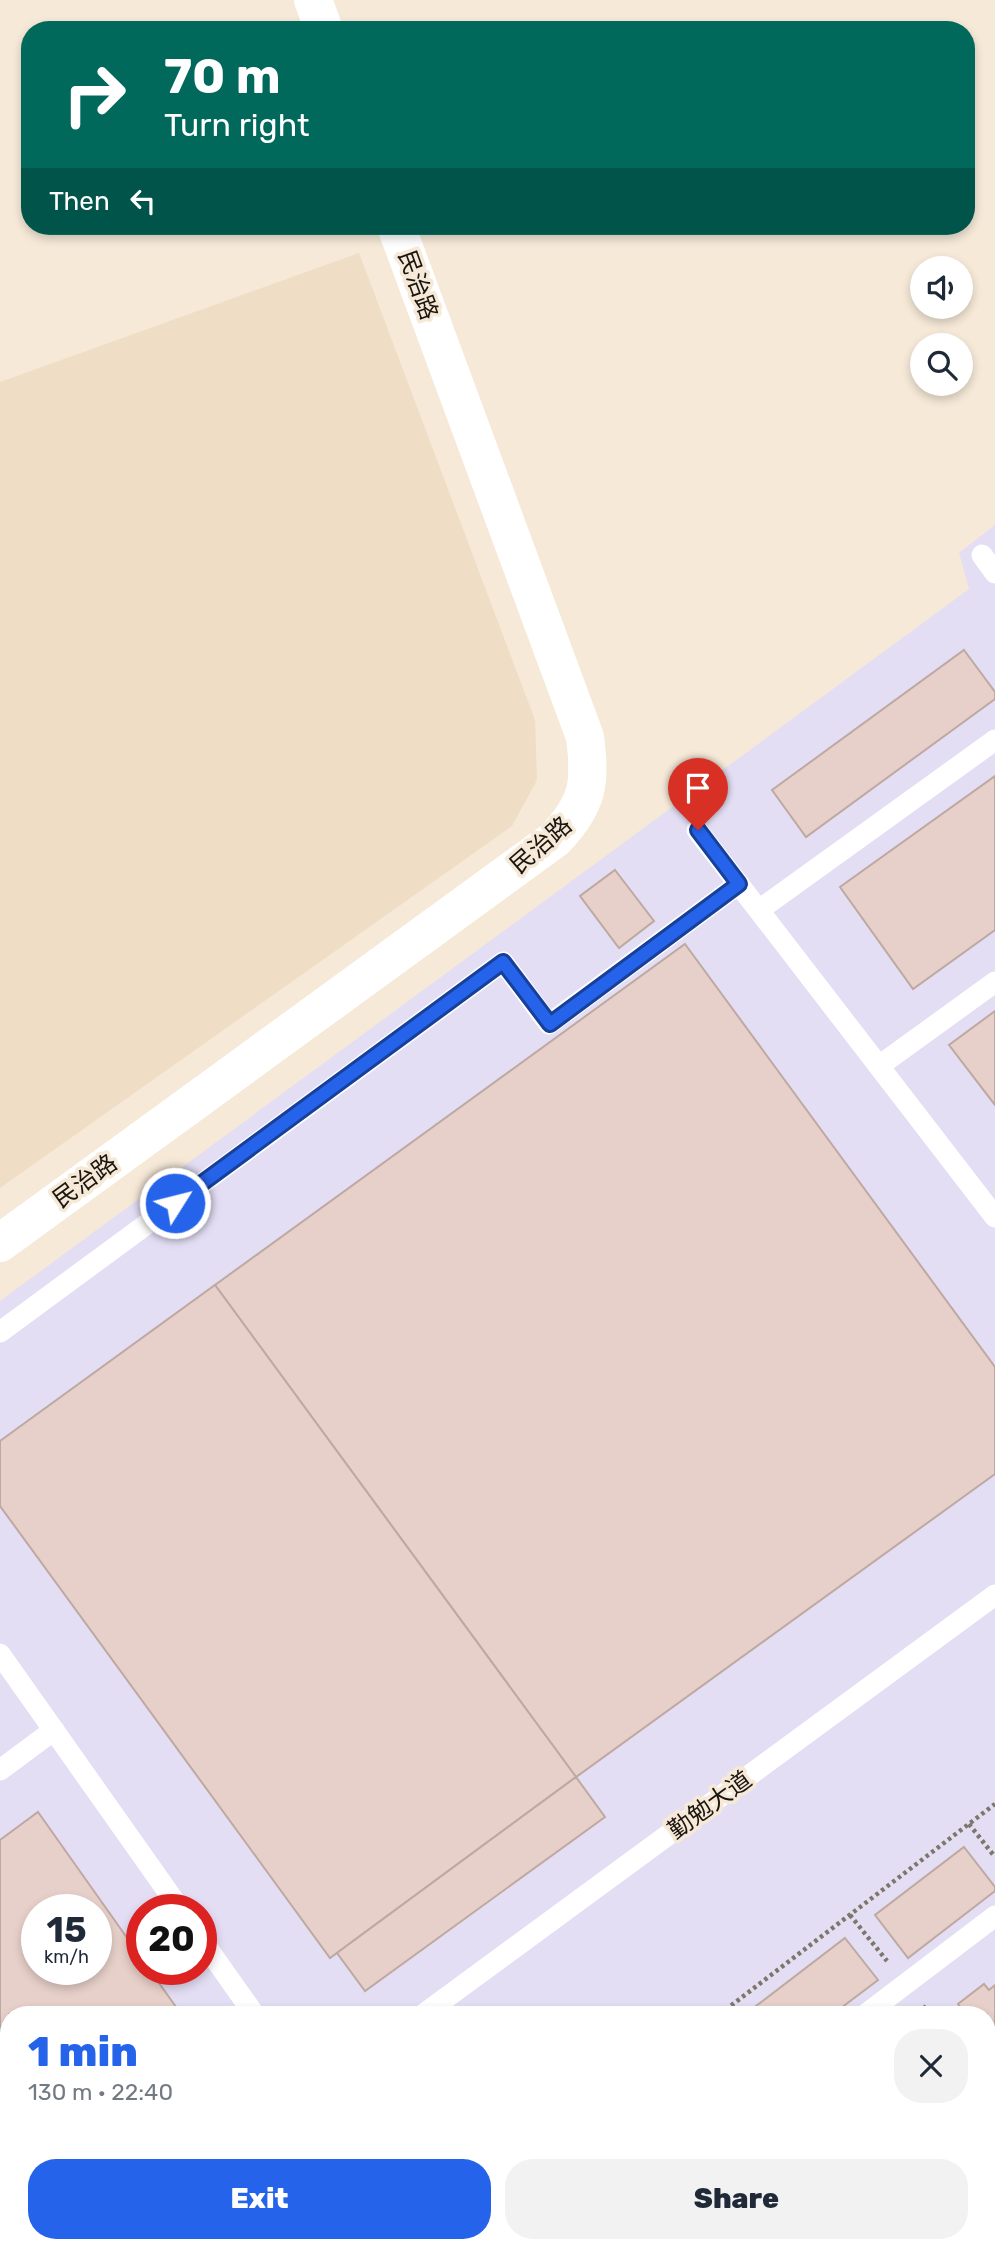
<!DOCTYPE html>
<html lang="en">
<head>
<meta charset="utf-8">
<style>
	body { margin:0; font-family:Rubik,"Noto Sans SC",sans-serif; background:#f2f2f3; color:#1f2937; height:100vh; display:flex; flex-direction:column; font-size:26px; white-space:nowrap }
	* { box-sizing:border-box; margin:0 }
	p { font-size:23px; color:#747a83 }
	.icon { flex:none; width:38px; height:38px; fill:none; stroke:currentColor; stroke-width:2; stroke-linecap:round; stroke-linejoin:round }
	.map { position:relative; flex:1; overflow:hidden }
	.panel { position:absolute; left:0px; top:2006px; width:996px; height:247px; display:flex; flex-direction:column; background:#fff; border-radius:28px 28px 0 0; box-shadow:0 4px 10px #0003 }
	.panel>* { flex:none }
	.guide { position:absolute; left:21px; top:21px; width:954px; height:214px; border-radius:28px; box-shadow:0 4px 10px #0003; background:#00695c; color:#fff; overflow:hidden }
	.controls { position:absolute; left:910px; top:256px; display:grid; gap:14px }
	.controls a { display:grid; place-items:center; width:63px; height:63px; border-radius:50%; background:#fff; box-shadow:0 4px 10px #0003; font-size:35px }
	.speed { position:absolute; left:21px; top:1894px; display:flex; gap:14px; font-size:35px; font-weight:700; text-align:center }
	.speed>* { display:grid; place-content:center; width:91px; height:91px; border-radius:50%; background:#fff; box-shadow:0 4px 10px #0003; line-height:1 }
	.speed small { font-size:18px; font-weight:400 }
	.speed .limit { border:10px solid #d22; background:#fff; color:#111 }
	.pin { position:absolute; display:grid; place-items:center; width:60px; height:60px; color:#fff; margin:-72px -30px; border-radius:50% 50% 50% 0; rotate:-45deg; box-shadow:0 0 7px #0007 }
	.pin .icon { rotate:45deg }
	.me { position:absolute; width:77px; margin:-38px; rotate:54deg; stroke-linejoin:round; filter:drop-shadow(0 0 5px #0008) }
	.turn { display:flex; align-items:center; gap:24px; height:147px; padding:0 28px; font-size:32px }
	.turn .icon { width:91px; height:91px; stroke-width:2.5 }
	.turn b { display:block; font-size:49px; line-height:60px }
	.then { display:flex; align-items:center; height:66px; padding:0 28px; background:#0003; gap:14px; font-size:26px }
	.round { display:grid; place-items:center; flex:none; width:74px; height:74px; border-radius:28px; background:#f2f2f3 }
	.head { display:flex; align-items:center; justify-content:space-between; height:119px; padding:0 28px }
	h1 { font-size:42px; font-weight:800; line-height:52px; color:#2563eb }
	.primary-button { display:flex; gap:14px; margin-top:auto; padding:14px 28px }
	.primary-button a { flex:1; height:80px; border-radius:28px; background:#2563eb; color:#fff; font-size:28px; font-weight:800; line-height:80px; text-align:center }
	.primary-button a+a { background:#f2f2f3; color:#1f2937 }
	.map>svg:first-child { display:block }
	.built { fill:#efddc5 }
	.education { fill:#e3def4; fill-rule:evenodd }
	.building { fill:#e7d0c9; stroke:#bea9a2; stroke-width:2; fill-rule:evenodd }
	.lines { fill:none; stroke-linecap:round; stroke-linejoin:round }
	.path { stroke:#7e766b; stroke-width:4.5; stroke-dasharray:3.5 3.5; stroke-linecap:butt }
	.service { stroke:#fff; stroke-width:21 }
	.minor { stroke:#fff; stroke-width:38 }
	.route-casing { stroke:#184099; stroke-width:18 }
	.route { stroke:#2563eb; stroke-width:12 }
	.labels { text-anchor:middle; dominant-baseline:central; stroke-width:7; stroke-linejoin:round; paint-order:stroke }
	.street-label { font-size:24px; fill:#1a150f; stroke:#f6e9d8 }
</style>
</head>
<body>
<div class="map">
<svg width="995" height="2252" viewBox="0 0 995 2252">
	<rect width="100%" height="100%" fill="#f6e9d8"/>
	<!-- built -->
	<path class="built" d="M359,253l176,467 2,60 -25,46 -512,362v-806z"/>
	<!-- education -->
	<path class="education" d="M995,525v1727h-995v-951l969,-712 -10,-36zM37,1909h59v60h-59zM142,1909h59v60h-59zM9,2014h978v230h-978z"/>
	<!-- building -->
	<g class="building">
		<path d="M964,650l31,42v7l-189,138 -34,-47z"/>
		<path d="M995,776v154l-82,59 -73,-102z"/>
		<path d="M615,870l39,51 -35,27 -39,-52z"/>
		<path d="M685,944l310,423v107l-419,303 -361,-492z"/>
		<path d="M995,1011v94l-46,-60z"/>
		<path d="M215,1285l361,492 -246,181 -330,-452v-65z"/>
		<path d="M576,1777l29,40 -240,174 -28,-38z"/>
		<path d="M38,1812l104,147v10h7l32,45h-172v230h15l-11,8h-13v-412zM37,1909h59v60h-59z"/>
		<path d="M964,1847l31,40v4l-87,67 -33,-43z"/>
		<path d="M845,1938l33,42 -45,34h-71l-6,-8z"/>
		<path d="M984,1984l5,6 6,-5v64l-8,-11v-24h-22l-7,-10z"/>
		<path d="M995,2126v71h-8z"/>
		<path d="M445,2244h70l7,8h-88z"/>
		<path d="M626,2244h88l-13,8h-90z"/>
	</g>
	<g class="lines">
		<!-- path -->
		<g class="path">
			<path d="M969,1824l26,33"/>
			<path d="M850,1915l37,46"/>
			<path d="M923,2006l7,8"/>
			<path d="M730,2007l5,7"/>
			<path d="M720,2014l275,-210"/>
			<path d="M410,2252l11,-8"/>
		</g>
		<!-- service -->
		<g class="service">
			<path d="M982,555l13,18"/>
			<path d="M697,830l298,387"/>
			<path d="M759,910l236,-170"/>
			<path d="M879,1066l116,-84"/>
			<path d="M0,1332l503,-370 46,62 190,-140"/>
			<path d="M0,1654l180,255"/>
			<path d="M0,1770l54,-40"/>
			<path d="M201,1939l53,75"/>
			<path d="M424,2014l571,-419"/>
			<path d="M866,2014l129,-98"/>
			<path d="M987,2087l8,-6"/>
			<path d="M101,2252l11,-8"/>
			<path d="M557,2252l11,-8"/>
			<path d="M791,2252l8,-8"/>
		</g>
		<!-- minor -->
		<g class="minor">
			<path d="M313,0l11,30"/>
			<path d="M0,1243l555,-404c33,-36 36,-54 30,-102l-189,-511"/>
		</g>
	</g>
	<g class="lines">
		<!-- route casing -->
		<g class="route-casing">
			<path id="route" d="M175,1203l328,-241 47,62 189,-140 -41,-54"/>
		</g>
		<!-- route -->
		<use href="#route" class="route"/>
	</g>
	<g class="labels">
		<!-- street labels -->
		<g class="street-label">
			<text transform="translate(418 285) rotate(70)">民治路</text>
			<text transform="translate(541 845) rotate(-41)">民治路</text>
			<text transform="translate(85 1181) rotate(-36)">民治路</text>
			<text transform="translate(710 1805) rotate(-36)">勤勉大道</text>
		</g>
	</g>
</svg>
<div class="controls">
<a><svg class="icon" aria-label="sound" viewBox="0 0 24 24"><path d="M4 9h4l5-4v14l-5-4H4zM17 9q2 3 0 6"/></svg></a>
<a><svg class="icon" aria-label="search" viewBox="0 0 24 24"><circle cx="10" cy="10" r="6"/><path d="M15 15l6 6"/></svg></a>
</div>
<div class="speed"><div>15<small>km/h</small></div><div class="limit">20</div></div>
<div class="pin" style="left:698px;top:830px;background:#d93025"><svg class="icon" aria-label="arrive" viewBox="0 0 24 24"><path d="M6 21V4h12l-3 4 3 4H6"/></svg></div>
<svg class="me" style="left:175px;top:1203px" viewBox="-20 -20 40 40"><circle r="17" fill="#2563eb" stroke="#fff" stroke-width="3"/><path d="M0-11L8 9 0 5-8 9z" fill="#fff"/></svg>
<div class="guide">
<div class="turn"><svg class="icon" aria-label="right" viewBox="0 0 24 24"><path d="M7 20v-9h11M14 6l5 5-5 5"/></svg><div><b>70 m</b>Turn right</div></div>
<div class="then">Then<svg class="icon" aria-label="left" viewBox="0 0 24 24"><path d="M17 20v-9H6M10 6l-5 5 5 5"/></svg></div>
</div>
<section class="panel">
<div class="head"><div><h1>1 min</h1><p>130 m · 22:40</p></div><a class="round"><svg class="icon" aria-label="close" viewBox="0 0 24 24"><path d="M6 6l12 12M18 6L6 18"/></svg></a></div>
<div class="primary-button"><a>Exit</a><a>Share</a></div>
</section>
</div>
</body>
</html>
